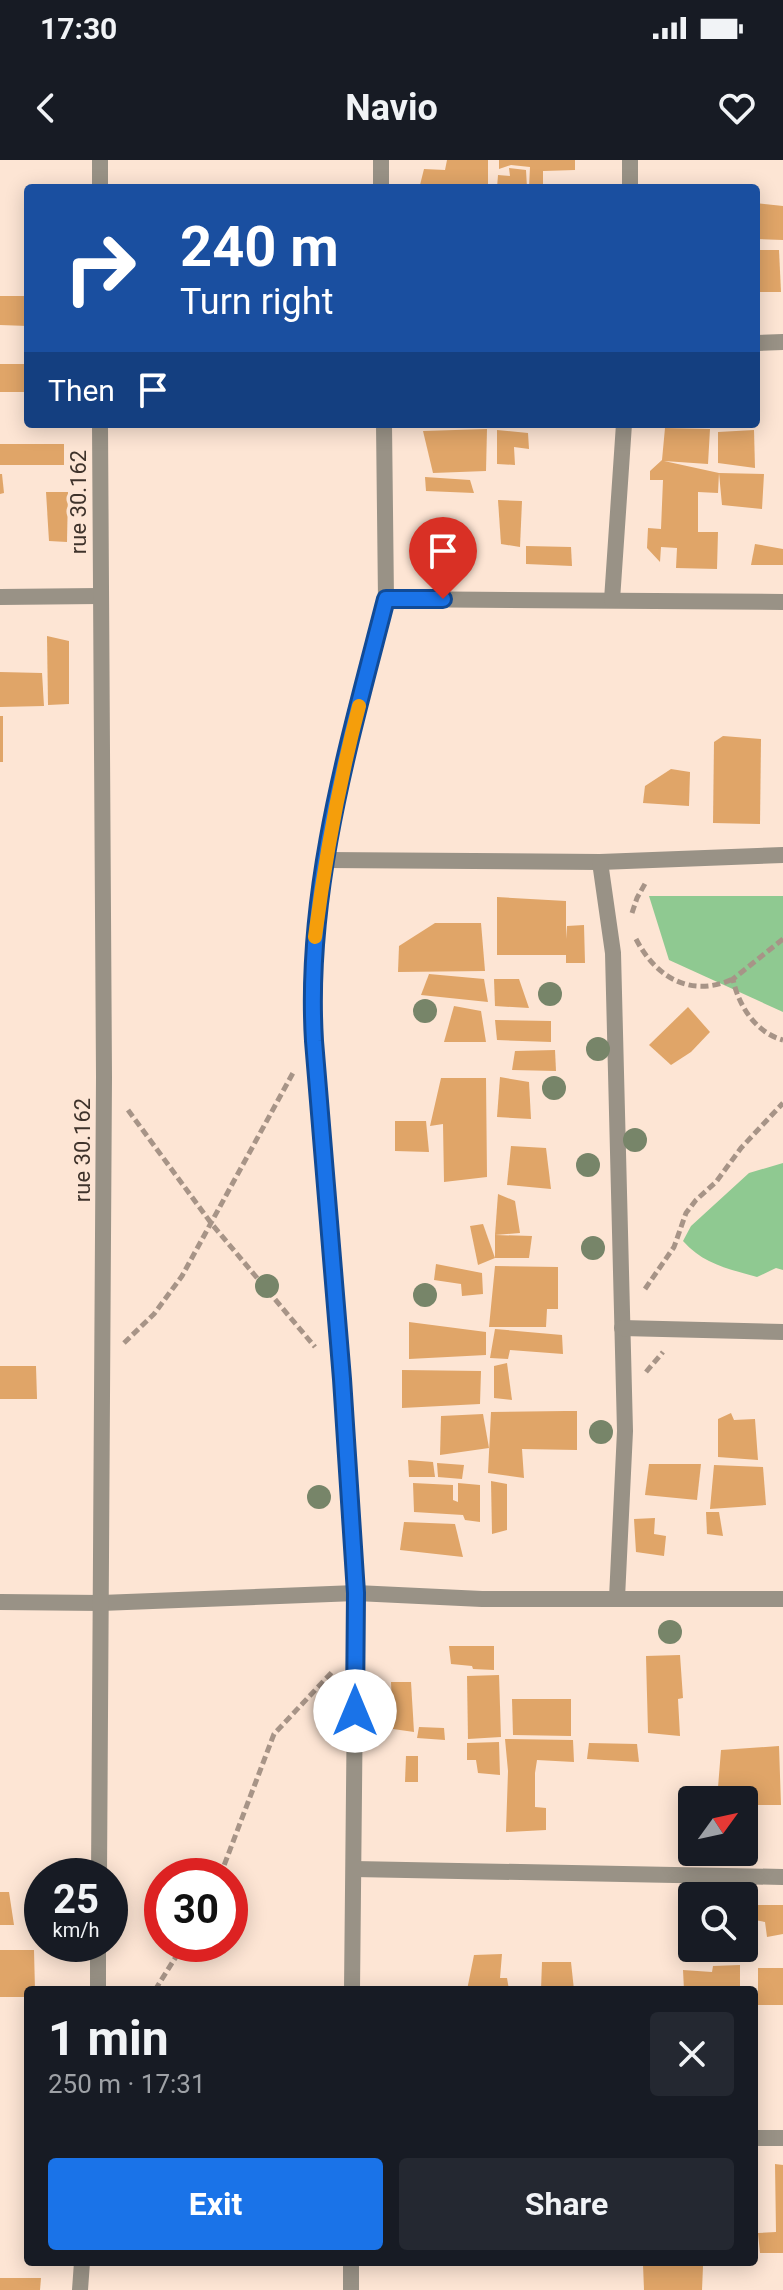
<!DOCTYPE html>
<html lang="en">
<head>
<meta charset="utf-8">
<style>
	body { margin:0; font-family:Roboto,sans-serif; background:#242831; color:#f1f3f6; height:100vh; display:flex; flex-direction:column; font-size:30px; white-space:nowrap }
	* { box-sizing:border-box; margin:0 }
	p { font-size:26px; color:#9ea1a6 }
	.icon { flex:none; width:44px; height:44px; fill:none; stroke:currentColor; stroke-width:2; stroke-linecap:round; stroke-linejoin:round }
	.map { position:relative; flex:1; overflow:hidden }
	.side { position:absolute; left:24px; top:1826px; width:734px; height:280px; display:flex; flex-direction:column; background:#171b24; border-radius:8px; box-shadow:0 4px 20px #0003 }
	.side>* { flex:none }
	.guide { position:absolute; left:24px; top:24px; width:736px; height:244px; border-radius:8px; box-shadow:0 4px 20px #0003; background:#1a4fa0; color:#fff; overflow:hidden }
	.needle { width:52px; rotate:57deg }
	.controls { position:absolute; left:678px; top:1626px; display:grid; gap:16px }
	.controls a { display:grid; place-items:center; width:80px; height:80px; border-radius:8px; background:#171b24; box-shadow:0 4px 20px #0003; font-size:40px }
	.speed { position:absolute; left:24px; top:1698px; display:flex; gap:16px; font-size:40px; font-weight:700; text-align:center }
	.speed>* { display:grid; place-content:center; width:104px; height:104px; border-radius:50%; background:#171b24; box-shadow:0 4px 20px #0003; line-height:1 }
	.speed small { font-size:20px; font-weight:400 }
	.speed .limit { border:12px solid #d22; background:#fff; color:#111 }
	.pin { position:absolute; display:grid; place-items:center; width:68px; height:68px; color:#fff; margin:-82px -34px; border-radius:50% 50% 50% 0; rotate:-45deg; box-shadow:0 0 8px #0007 }
	.pin .icon { rotate:45deg }
	.me { position:absolute; width:88px; margin:-44px; rotate:0deg; stroke-linejoin:round; filter:drop-shadow(0 0 6px #0008) }
	.turn { display:flex; align-items:center; gap:28px; height:168px; padding:0 24px; font-size:36px }
	.turn .icon { width:104px; height:104px; stroke-width:2.5 }
	.turn b { display:block; font-size:56px; line-height:68px }
	.then { display:flex; align-items:center; height:76px; padding:0 24px; background:#0003; gap:16px; font-size:30px }
	.round { display:grid; place-items:center; flex:none; width:84px; height:84px; border-radius:8px; background:#242831 }
	.head { display:flex; align-items:center; justify-content:space-between; height:136px; padding:0 24px }
	h1 { font-size:48px; font-weight:700; line-height:60px }
	.primary-button { display:flex; gap:16px; margin-top:auto; padding:16px 24px }
	.primary-button a { flex:1; height:92px; border-radius:8px; background:#1a73e8; color:#fff; font-size:32px; font-weight:700; line-height:92px; text-align:center }
	.primary-button a+a { background:#242831; color:#f1f3f6 }
	.status { display:flex; justify-content:space-between; align-items:center; height:56px; padding:0 40px; background:#171b24; direction:ltr }
	.status svg { height:22px; fill:currentColor }
	header { display:flex; justify-content:space-between; align-items:center; height:104px; padding:0 24px; background:#171b24; font-size:36px; font-weight:700 }
	.map>svg:first-child { display:block }
	.green { fill:#8fc991 }
	.building { fill:#e0a568 }
	.lines { fill:none; stroke-linecap:round; stroke-linejoin:round }
	.path { stroke:#a79487; stroke-width:5; stroke-dasharray:8 4; stroke-linecap:butt }
	.street { stroke:#999286; stroke-width:16 }
	.tree { fill:#778569 }
	.route-casing { stroke:#114b97; stroke-width:20 }
	.route { stroke:#1a73e8; stroke-width:14 }
	.slow { stroke:#f59e0b; stroke-width:14 }
	.labels { text-anchor:middle; dominant-baseline:central; stroke-width:7; stroke-linejoin:round; paint-order:stroke }
	.street-label { font-size:22px; fill:#3f332b; stroke:#fde5d4 }
</style>
</head>
<body>
<div class="status"><b>17:30</b><svg viewBox="0 0 49 12"><path d="M0 12V9h3v3zM5 12V6h3v6zM10 12V3h3v9zM15 12V0h3v12zM26 1h20v11H26zM47 4h2v5h-2z"/></svg></div>
<header><svg class="icon" aria-label="back" viewBox="0 0 24 24"><path d="M15 5l-7 7 7 7"/></svg>Navio<svg class="icon" aria-label="heart" viewBox="0 0 24 24"><path d="M12 20l-8-8c-3-5 5-10 8-4 3-6 11-1 8 4z"/></svg></header>
<div class="map">
<svg width="783" height="2130" viewBox="0 0 783 2130">
	<rect width="100%" height="100%" fill="#fde5d4"/>
	<!-- green -->
	<g class="green">
		<path d="M649,736h134v116l-114,-52z"/>
		<path d="M783,1003v107l-7,-2 -19,9c-28,-8 -54,-13 -74,-36l8,-15 58,-53z"/>
	</g>
	<!-- building -->
	<g class="building">
		<path d="M447,0h41v28h-51l-17,-3 4,-16 21,1z"/>
		<path d="M499,0h76v10l-32,1v17h-14l1,-21 -19,-2 -12,4z"/>
		<path d="M509,8l17,2 1,18h-30l1,-13 12,1z"/>
		<path d="M756,43l27,3v34l-27,-1z"/>
		<path d="M756,90h23l2,42h-25z"/>
		<path d="M0,136h28v30l-28,-1z"/>
		<rect x="0" y="204" width="28" height="28"/>
		<path d="M665,268l45,1 -2,35 -44,-3 55,12 45,1 -2,35 -40,-4 -3,-32 -1,20 -20,-1v40h20l-1,37 -41,-1 1,-20 -16,-1 -1,15 -13,-14 1,-20 13,1 2,-49h-13v-9l12,-11z"/>
		<path d="M487,269l-1,42 -53,2 -10,-42z"/>
		<path d="M497,270l31,3 1,16 -15,-2 1,18 -18,-1z"/>
		<path d="M754,270l1,38 -37,-5v-31z"/>
		<rect x="0" y="284" width="64" height="21"/>
		<path d="M0,314h2l2,19 -4,1z"/>
		<path d="M425,317l45,3 4,13 -48,-2z"/>
		<path d="M46,332h22l-1,50 -18,-1z"/>
		<path d="M498,340l24,1 -2,46 -19,-3z"/>
		<path d="M755,384l28,5v16h-32z"/>
		<path d="M526,386l45,1 1,19 -46,-2z"/>
		<path d="M47,476l22,5v63l-21,1z"/>
		<path d="M0,512l42,1 2,33 -44,1z"/>
		<rect x="0" y="556" width="3" height="46"/>
		<path d="M723,576l38,3 -1,85 -47,-1 1,-81z"/>
		<path d="M671,609l19,3 -1,34 -46,-3 2,-17z"/>
		<path d="M497,737l69,4v38l1,-13 17,-1 1,38h-19v-8h-69z"/>
		<path d="M435,763h46l4,48 -87,1 1,-26z"/>
		<path d="M429,814l55,5 4,23 -67,-7z"/>
		<path d="M494,819h25l10,29 -34,-2z"/>
		<path d="M454,846l27,5 5,31h-42z"/>
		<path d="M688,847l22,25 -19,20 -20,13 -22,-20z"/>
		<path d="M495,860l56,1v21l-54,-2z"/>
		<path d="M555,890l1,21 -44,-1 3,-19z"/>
		<path d="M500,917l29,5 2,37 -34,-2z"/>
		<path d="M441,918h45l1,99 -43,5 -1,-58 -13,2z"/>
		<path d="M395,961h31l3,31 -34,-1z"/>
		<path d="M511,986l35,2 5,41 -44,-4z"/>
		<path d="M498,1034l17,7 5,32 -25,2z"/>
		<path d="M483,1064l12,34 -17,7 -8,-39z"/>
		<path d="M495,1075l37,1 -3,22h-34z"/>
		<path d="M436,1104l46,9 1,21 -21,2 -1,-12 -27,-4z"/>
		<path d="M495,1106l63,1v42h-11l-1,18h-57z"/>
		<path d="M409,1162l77,10v23l-77,4z"/>
		<path d="M495,1169l67,6 1,19 -53,-4 -2,9 -18,-1z"/>
		<path d="M507,1203l5,37 -18,-2v-32z"/>
		<path d="M0,1206h36l1,33h-37z"/>
		<path d="M402,1210l79,1 -1,33 -78,4z"/>
		<path d="M566,1251h11v39l-55,-1 2,29 -36,-5 3,-61z"/>
		<path d="M731,1253l3,7 21,-1 3,41 -40,-3v-38z"/>
		<path d="M483,1254l6,34 -49,7 1,-39z"/>
		<path d="M408,1300l25,2 2,15h-26z"/>
		<path d="M437,1303l27,2 -2,14 -24,-2z"/>
		<path d="M649,1304h52l-4,36 -52,-5z"/>
		<path d="M714,1305l49,2 3,38 -56,4z"/>
		<path d="M491,1321l16,3v46l-15,4z"/>
		<path d="M413,1323l40,2v15l5,2v-19l22,2v37l-15,-2 -2,-5 -49,-3z"/>
		<path d="M706,1352h13l4,24 -16,-2z"/>
		<path d="M655,1358l-1,16 12,2 -2,20 -28,-4 -2,-33z"/>
		<path d="M404,1362l51,2 8,33 -63,-7z"/>
		<path d="M449,1486h45v24l-21,-1 -1,-3 -21,-2z"/>
		<path d="M680,1495l3,43 -5,1 2,37 -32,-3 -2,-77z"/>
		<path d="M499,1515l2,62 -33,2 -1,-63z"/>
		<path d="M391,1522h20l3,50 -21,-3z"/>
		<path d="M512,1539h59v37l-58,-1z"/>
		<path d="M419,1567l25,1 1,12 -28,-2z"/>
		<path d="M505,1579l68,1 1,22 -37,-2 -2,13v34l11,1v22l-40,2 2,-61z"/>
		<path d="M499,1582l1,33 -22,-2 -2,-13h-9v-17z"/>
		<path d="M589,1583l48,1 2,18 -52,-3z"/>
		<path d="M779,1586l2,59h-37v-5h-27l4,-50z"/>
		<path d="M406,1596h12v26h-13z"/>
		<path d="M0,1732h9l5,33h-14z"/>
		<path d="M753,1745h30v29l-16,3 -2,-15 -15,-3z"/>
		<path d="M0,1790h34l1,40h-7v7h-28z"/>
		<path d="M502,1794l-2,24h7l2,12h-42l7,-35z"/>
		<path d="M542,1802h29l3,28h-33z"/>
		<path d="M740,1805v25h-56l-1,-20 29,2 1,-6z"/>
		<rect x="758" y="1808" width="25" height="37"/>
		<path d="M775,2004l8,1v88h-23l-2,-20 18,-1z"/>
		<path d="M643,2104l60,2 -1,24h-58z"/>
		<path d="M0,2118h41l-1,12h-40z"/>
	</g>
	<g class="lines">
		<!-- path -->
		<g class="path">
			<path d="M632,753l5,-15 9,-16"/>
			<path d="M636,779c20,39 55,59 97,40"/>
			<path d="M783,779l-50,40c5,26 23,54 50,61"/>
			<path d="M128,950l83,113 104,124"/>
			<path d="M645,1129l29,-42 12,-34 10,-13 20,-18 25,-34 42,-45"/>
			<path d="M124,1183l30,-29 28,-38 112,-205"/>
			<path d="M646,1212l17,-20"/>
			<path d="M220,1716l54,-142 59,-63"/>
			<path d="M155,1830l29,-46"/>
		</g>
		<!-- street -->
		<g class="street">
			<path d="M381,0v28"/>
			<path d="M100,28v-28"/>
			<path d="M630,28v-28"/>
			<path d="M756,183l27,-1"/>
			<path d="M0,437l99,-1"/>
			<path d="M386,439l397,3"/>
			<path d="M612,440l12,-176"/>
			<path d="M325,700l275,2 183,-7"/>
			<path d="M600,702l13,91 12,478 -8,167"/>
			<path d="M622,1168l161,4"/>
			<path d="M0,1442l101,1 255,-10 126,6h301"/>
			<path d="M354,1709l429,8"/>
			<path d="M99,1716l5,-799 -4,-653"/>
			<path d="M98,1830v-46"/>
			<path d="M352,1830l4,-397 -14,-214 -30,-371 2,-62 11,-86 22,-109 39,-152 -2,-175"/>
			<path d="M754,1978h29"/>
			<path d="M351,2102v28"/>
			<path d="M80,2130l2,-28"/>
		</g>
	</g>
	<!-- trees -->
	<g class="tree">
		<circle cx="550" cy="834" r="12"/>
		<circle cx="425" cy="851" r="12"/>
		<circle cx="598" cy="889" r="12"/>
		<circle cx="554" cy="928" r="12"/>
		<circle cx="635" cy="980" r="12"/>
		<circle cx="588" cy="1005" r="12"/>
		<circle cx="593" cy="1088" r="12"/>
		<circle cx="267" cy="1126" r="12"/>
		<circle cx="425" cy="1135" r="12"/>
		<circle cx="601" cy="1272" r="12"/>
		<circle cx="319" cy="1337" r="12"/>
		<circle cx="670" cy="1472" r="12"/>
	</g>
	<g class="lines">
		<!-- route casing -->
		<g class="route-casing">
			<path id="route" d="M355,1551l1,-118 -14,-214 -28,-338c-9,-151 35,-298 72,-442h57"/>
		</g>
		<!-- route -->
		<use href="#route" class="route"/>
		<!-- slow -->
		<path class="slow" d="M315,777c10,-78 24,-155 44,-231"/>
	</g>
	<g class="labels">
		<!-- street labels -->
		<g class="street-label">
			<text transform="translate(78 342) rotate(-90)">rue 30.162</text>
			<text transform="translate(82 990) rotate(-90)">rue 30.162</text>
		</g>
	</g>
</svg>
<div class="controls">
<a><svg class="needle" viewBox="-14 -14 28 28"><path d="M0-13l5 13h-10z" fill="#e53935"/><path d="M0 13l5-13h-10z" fill="#9ea1a6"/></svg></a>
<a><svg class="icon" aria-label="search" viewBox="0 0 24 24"><circle cx="10" cy="10" r="6"/><path d="M15 15l6 6"/></svg></a>
</div>
<div class="speed"><div>25<small>km/h</small></div><div class="limit">30</div></div>
<div class="pin" style="left:443px;top:439px;background:#d93025"><svg class="icon" aria-label="arrive" viewBox="0 0 24 24"><path d="M6 21V4h12l-3 4 3 4H6"/></svg></div>
<svg class="me" style="left:355px;top:1551px" viewBox="-20 -20 40 40"><circle r="19" fill="#fff"/><path d="M0-13L10 11 0 6-10 11z" fill="#1a73e8"/></svg>
<div class="guide">
<div class="turn"><svg class="icon" aria-label="right" viewBox="0 0 24 24"><path d="M7 20v-9h11M14 6l5 5-5 5"/></svg><div><b>240 m</b>Turn right</div></div>
<div class="then">Then<svg class="icon" aria-label="arrive" viewBox="0 0 24 24"><path d="M6 21V4h12l-3 4 3 4H6"/></svg></div>
</div>
<section class="side">
<div class="head"><div><h1>1 min</h1><p>250 m · 17:31</p></div><a class="round"><svg class="icon" aria-label="close" viewBox="0 0 24 24"><path d="M6 6l12 12M18 6L6 18"/></svg></a></div>
<div class="primary-button"><a>Exit</a><a>Share</a></div>
</section>
</div>
</body>
</html>
